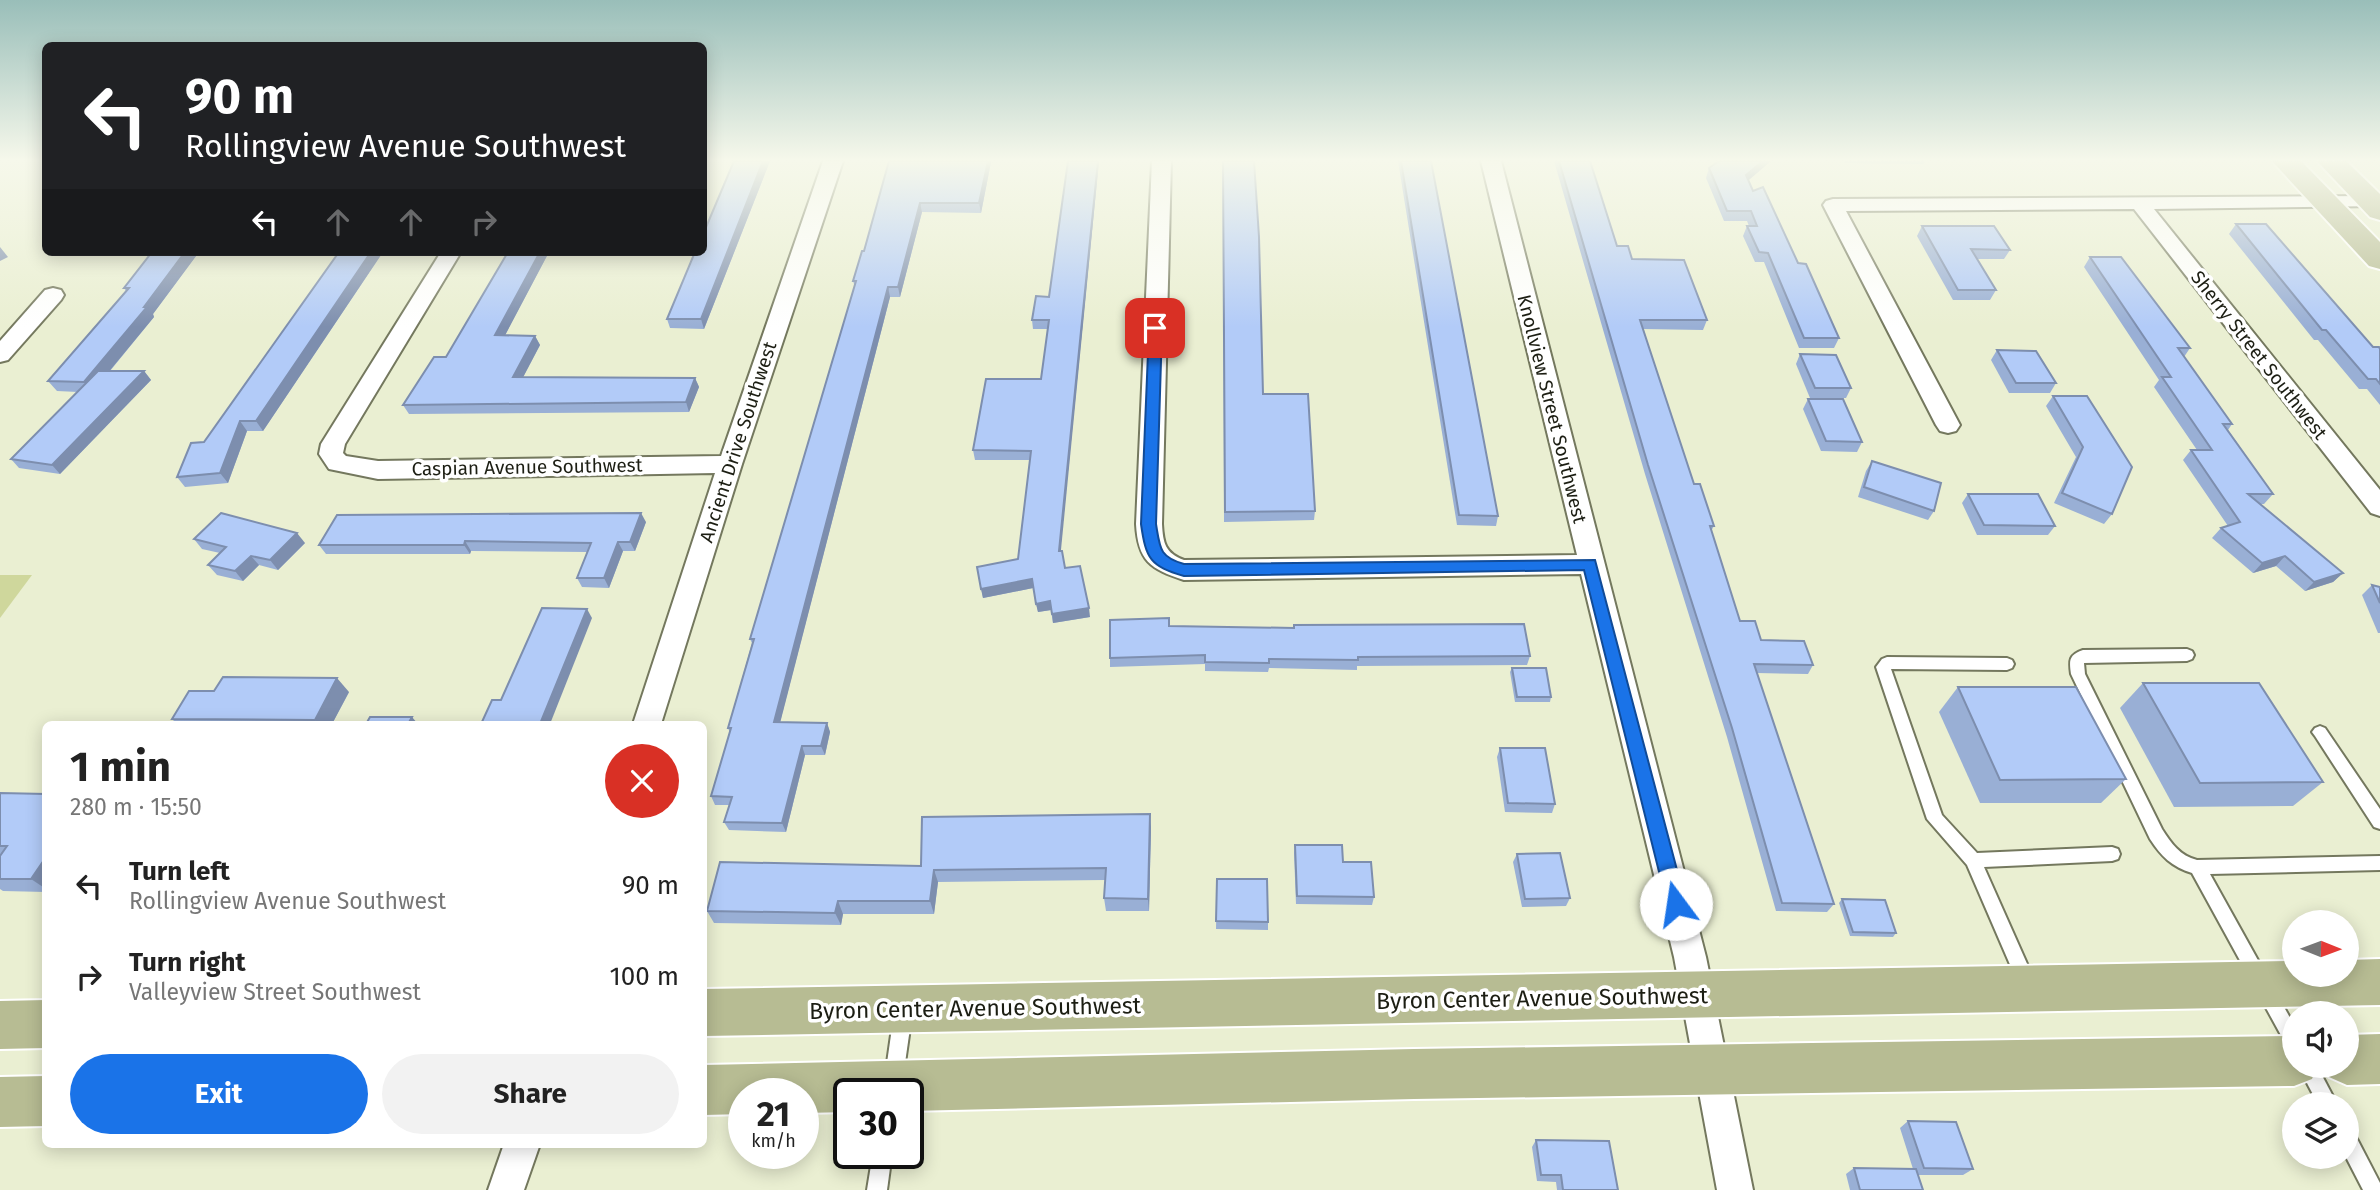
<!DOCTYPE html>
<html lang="en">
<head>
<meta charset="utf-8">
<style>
	body { margin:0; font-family:"Fira Sans",sans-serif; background:#f2f2f2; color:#222; height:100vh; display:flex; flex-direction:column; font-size:26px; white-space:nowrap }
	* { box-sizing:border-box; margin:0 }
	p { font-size:23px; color:#767676 }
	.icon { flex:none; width:38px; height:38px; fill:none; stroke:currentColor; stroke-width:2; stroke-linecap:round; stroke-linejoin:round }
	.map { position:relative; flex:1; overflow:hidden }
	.sheet { position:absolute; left:42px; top:721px; width:665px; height:427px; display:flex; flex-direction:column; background:#fff; border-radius:10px; box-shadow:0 4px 18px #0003 }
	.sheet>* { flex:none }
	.guide { position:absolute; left:42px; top:42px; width:665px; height:214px; border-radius:10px; box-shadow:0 4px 18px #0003; background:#202124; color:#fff; overflow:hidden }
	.needle { width:46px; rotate:91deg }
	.fabs { position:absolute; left:2282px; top:910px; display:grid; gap:14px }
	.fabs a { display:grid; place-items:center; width:77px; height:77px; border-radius:50%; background:#fff; box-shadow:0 4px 18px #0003; font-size:35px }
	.speed { position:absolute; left:728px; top:1078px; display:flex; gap:14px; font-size:35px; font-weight:700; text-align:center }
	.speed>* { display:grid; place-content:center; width:91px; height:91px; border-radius:50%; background:#fff; box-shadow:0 4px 18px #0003; line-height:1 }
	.speed small { font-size:18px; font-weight:400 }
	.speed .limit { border:4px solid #111; border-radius:10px; background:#fff; color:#111 }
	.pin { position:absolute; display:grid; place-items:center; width:60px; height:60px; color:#fff; margin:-30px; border-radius:14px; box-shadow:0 4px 10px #0006 }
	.me { position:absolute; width:77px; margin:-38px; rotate:346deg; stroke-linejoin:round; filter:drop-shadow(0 0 5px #0008) }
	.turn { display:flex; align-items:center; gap:24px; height:147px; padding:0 28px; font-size:32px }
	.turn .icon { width:91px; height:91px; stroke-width:2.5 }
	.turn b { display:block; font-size:49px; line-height:60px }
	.lanes { display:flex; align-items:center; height:66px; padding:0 28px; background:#0003; justify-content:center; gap:35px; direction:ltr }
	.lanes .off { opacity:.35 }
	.round { display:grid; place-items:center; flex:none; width:74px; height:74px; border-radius:37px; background:#f2f2f2 }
	.head { display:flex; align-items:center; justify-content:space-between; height:119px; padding:0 28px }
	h1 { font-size:42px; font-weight:700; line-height:52px }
	.action { display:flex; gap:14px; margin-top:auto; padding:14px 28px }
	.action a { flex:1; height:80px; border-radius:42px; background:#1a73e8; color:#fff; font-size:28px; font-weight:700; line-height:80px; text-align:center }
	.action a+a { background:#f2f2f2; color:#222 }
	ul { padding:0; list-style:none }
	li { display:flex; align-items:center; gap:21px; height:91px; padding:0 28px }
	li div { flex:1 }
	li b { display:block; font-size:26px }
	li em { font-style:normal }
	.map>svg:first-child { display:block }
	.green { fill:#cfd79c }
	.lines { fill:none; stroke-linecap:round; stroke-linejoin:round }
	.lane-casing { stroke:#74785e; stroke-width:4 }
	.street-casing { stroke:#74785e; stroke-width:4 }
	.primary-casing { stroke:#fff; stroke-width:4 }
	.lane { fill:#fff; fill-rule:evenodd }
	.street { fill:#fff; fill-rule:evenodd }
	.primary { fill:#b7bc93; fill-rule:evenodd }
	.wall { fill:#99afd5 }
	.shaded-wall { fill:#7d8eae }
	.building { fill:#b2cbf8; stroke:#7d8eae; stroke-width:2 }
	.route { fill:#1a73e8; stroke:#114b97; stroke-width:2 }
	.labels { text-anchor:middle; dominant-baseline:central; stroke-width:7; stroke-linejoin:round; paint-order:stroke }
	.street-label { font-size:19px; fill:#1c1e13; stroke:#fff }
	.near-street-label { font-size:23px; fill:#1c1e13; stroke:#fff }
</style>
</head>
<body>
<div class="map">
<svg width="2380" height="1190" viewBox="0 0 2380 1190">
	<rect width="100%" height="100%" fill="#eaefd2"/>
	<!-- green -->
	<path class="green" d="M0,575h32l-32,43z"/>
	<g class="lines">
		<!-- lane casing -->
		<g class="lane-casing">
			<g id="lane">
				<path d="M2187,649l5,2 2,4 -2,4 -5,2 -103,2 1,11 77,155c9,14 18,27 35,31l183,-4v14l-170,4 84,151v26l-6,-3 -96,-175c-20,-6 -31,-17 -42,-34l-79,-165c-2,-14 -2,-19 12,-24z"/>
				<path d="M1887,657l120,1 5,2 2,4 -2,4 -5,2 -116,-1 51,146 35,38 135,-6 6,2 2,5 -2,5 -6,2 -128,6 52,117 -3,6 -6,2 -6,-2 -54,-125 -40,-46 -51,-152 6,-8z"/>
				<path d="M2320,726l5,2 55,81v20l-6,-2 -59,-91 -3,-4 3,-4z"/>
				<path d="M903,1005l6,3 3,6 -9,63 -3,6 -6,3 -6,-3 -3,-6 9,-63 3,-6z"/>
				<path d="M2298,1066h19l20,38h-19z"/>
				<path d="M2347,1131l7,2 26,50v7h-17l-17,-33z"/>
				<path d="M873,1153h19l-5,37h-20z"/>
			</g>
		</g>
		<!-- street casing -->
		<g class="street-casing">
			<g id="street">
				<path d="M823,161h20l-101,303 -81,260h-28l82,-251 -337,6 -49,-10 -10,-15 2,-10 120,-192h20l-116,192 -2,9 3,3 32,5 343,-5z"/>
				<path d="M1152,161h19l-9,363c1,19 3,29 22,36l393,-5 -96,-394h20l205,796 47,233h-36l-43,-233 -93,-383 -397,6c-34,-11 -46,-19 -48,-56z"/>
				<path d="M2371,196l7,2v8l-224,3 226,281v26l-9,-3 -237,-304 -288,2 114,214 -4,6 -8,2 -8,-2 -4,-6 -113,-220 3,-4 7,-2z"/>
				<path d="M53,288l8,2 3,5 -3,5 -53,60 -8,2v-21l45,-51z"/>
				<path d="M504,1144h36l-16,46h-36z"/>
			</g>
		</g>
		<!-- primary casing -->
		<g class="primary-casing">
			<g id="primary">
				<path d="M2272,161h29l79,81v27l-11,-3z"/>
				<path d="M2317,161h29l34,33v26l-10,-3z"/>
				<path d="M2380,959v46l-1676,31v-47l1590,-28v14h53v-15z"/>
				<path d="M46,1000v48l-46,1v-48z"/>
				<path d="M2380,1034v50l-33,1 -18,-8 -5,-11h23v-31z"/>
				<path d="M2294,1036v30h23l-5,13 -18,7 -880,13 -506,12v-17h-59v18l-46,1v-19h-59v20l-40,1v-50l710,-16z"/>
				<path d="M46,1076v50l-46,1v-50z"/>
			</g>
		</g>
		<!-- lane -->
		<use href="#lane" class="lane"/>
		<!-- street -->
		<use href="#street" class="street"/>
		<!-- primary -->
		<use href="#primary" class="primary"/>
	</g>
	<!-- wall -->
	<g class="wall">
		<path d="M734,161h36l-66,168 -34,-1 -3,-9z"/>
		<path d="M889,161h102v1l-10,51 -59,-1 -22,85h-10l-110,425 47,1 3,9 -5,23h-20l-19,77 -57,-2 -5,-8 5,-17h-14l-4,-9 19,-63 -2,-5 24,-85 -2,-4 105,-352 -2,-6 11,-30z"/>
		<path d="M1223,161l40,233 52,117 -1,9 -90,2z"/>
		<path d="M1398,161h33l67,355 -2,10 -39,-1z"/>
		<path d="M1554,161h36l27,85 90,74 -4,10 -60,-1 51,155 20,42 -3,5 29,90 21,19 52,25 -5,9 -51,-1 77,231 -7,8 -51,-1 -49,-174 -82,-263z"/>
		<path d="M1719,161h52l-23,19 5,11 45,72 41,75 -5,10h-35l-35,-86h-9l-12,-26 4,-10h2l-2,-5h-23l-18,-43 3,-10z"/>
		<path d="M1844,161h81l-2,3 -78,-1z"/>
		<path d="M2236,224l137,123 7,2v56l-13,-16h-8l-41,-49h-4l-85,-106z"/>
		<path d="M1922,226l88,24 -6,9h-27l19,31 -6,10h-37l-36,-64z"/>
		<path d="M152,252h47l-46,62 1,3 -44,54h34l7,9 -91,94 -41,-6 -8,-9 67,-67 -21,-1 -9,-10 78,-90 -2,-3z"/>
		<path d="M339,252h44l-120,179h-16l-19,52 -43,4 -8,-10 27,-35z"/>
		<path d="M508,252h41l-44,83 30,1 5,9 -17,32 172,1 4,9 -10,25 -280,2 -6,-9 43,-48z"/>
		<path d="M2090,257l100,91 -6,9 48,67 -4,6 45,64 -9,10h-4l83,69 -10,9 -28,9 -29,-25 -23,7 -41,-35 9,-10 7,-2 -45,-66 8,-10h6l-43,-63 5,-7 -75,-113z"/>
		<path d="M1049,297l12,254 4,17 25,49 -37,6 -2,-13 -13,2 -5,-24 -50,10 -6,-31 41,-8 12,-99h-55l-2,-10 68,-71 7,-50h-15l-1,-9z"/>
		<path d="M1997,350l59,33 -6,10h-41l-18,-33z"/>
		<path d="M1800,354l51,34 -5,10h-36l-14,-34z"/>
		<path d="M2053,396l79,71 -20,47 -8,10 -50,-21 22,-46 -30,-51z"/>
		<path d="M1808,399l54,43 -5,10 -36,-1 -18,-42z"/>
		<path d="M1872,461l62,50 -6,9 -70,-23 8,-26z"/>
		<path d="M1968,494l87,32 -7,9h-71l-15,-32z"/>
		<path d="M646,522l-11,29h-12l-14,37 -27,-1 -5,-9 10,-26 -116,-1 -1,3h-144l-7,-9z"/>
		<path d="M194,539l111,4 -27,27 -19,-5 -16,16 -26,-6 -9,-10 12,-12 -18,-4z"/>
		<path d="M2372,585l8,2v46h-2l-16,-38z"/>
		<path d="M1169,626l361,30 -3,9 -170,1v4l-88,-2 -1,4 -63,-1v-7l-95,3v-9z"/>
		<path d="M1512,668l39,29 -1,5h-35l-5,-30z"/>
		<path d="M2143,683l180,99 -30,24 -119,1 -54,-99z"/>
		<path d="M1958,687l168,92 -25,24h-121l-41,-91z"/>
		<path d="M349,692l-17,32h-155l-5,-5z"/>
		<path d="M1500,748l55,56 -3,9 -47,-1 -8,-55z"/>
		<path d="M0,793l46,1v98l-43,-1 -3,-2z"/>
		<path d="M1151,827l-2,84h-43l-2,-13 1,-18 -167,2 -4,32h-91l-2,11 -127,-2 -7,-12 214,-45z"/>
		<path d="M1295,845l48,17 31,35 -2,8 -76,-1 -2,-51z"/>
		<path d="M1517,854l53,44 -4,8 -44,1 -9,-45z"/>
		<path d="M1217,879l51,43v8l-52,-1z"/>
		<path d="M1842,899l54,34 -3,4 -43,-1 -11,-33z"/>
		<path d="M1908,1121l65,48 -10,6h-45l5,15h-73l-4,-16 8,-6 59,1 -13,-41z"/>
		<path d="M1536,1140l82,50h-61l-1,-8 -19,-1 -5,-34z"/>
	</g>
	<!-- shaded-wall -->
	<g class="shaded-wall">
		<path d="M763,161h7l-66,168 -3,-10z"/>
		<path d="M988,161h3v1l-10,51 -2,-10z"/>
		<path d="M1098,161h1l-39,399 -1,-9z"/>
		<path d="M1763,161h8l-28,24 3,-10z"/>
		<path d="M920,203l2,9 -22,85 -2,-10z"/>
		<path d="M0,247l8,10 -8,4z"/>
		<path d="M185,252h14l-46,62 1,3 -62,75 -8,-10 60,-75z"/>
		<path d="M371,252h12l-120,179 -7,-10z"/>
		<path d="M540,252h9l-49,93 -5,-10z"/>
		<path d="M888,287l2,10 -112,434 -4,-9z"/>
		<path d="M535,336l5,9 -22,42 -5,-10z"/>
		<path d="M144,371l7,9 -91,94 -8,-9z"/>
		<path d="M695,378l4,9 -10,25 -3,-10z"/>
		<path d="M240,421l7,10 -19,52 -8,-10z"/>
		<path d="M641,513l5,9 -11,29 -5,-9z"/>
		<path d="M297,533l8,10 -27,27 -8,-10z"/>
		<path d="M465,541l6,10 -1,3 -6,-9z"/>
		<path d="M618,542l5,9 -14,37 -5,-10z"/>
		<path d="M251,556l8,9 -16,16 -8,-10z"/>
		<path d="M2285,556l-9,10 -23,7 9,-10z"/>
		<path d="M2343,573l-10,9 -28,9 9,-9z"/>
		<path d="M1032,579l1,9 -50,10 -2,-9z"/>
		<path d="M1050,601l1,9 -13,2 -2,-8z"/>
		<path d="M1089,608l1,9 -37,6 -1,-9z"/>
		<path d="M587,609l5,9 -42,106h-10z"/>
		<path d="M337,678l12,14 -17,32h-13l-4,-4z"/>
		<path d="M412,717l6,7h-10z"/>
		<path d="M827,723l3,9 -5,23 -4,-9z"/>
		<path d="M802,746l3,9 -19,77 -4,-9z"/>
		<path d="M1150,814l1,13 -2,84 -1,-12z"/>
		<path d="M46,857v32l-15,-10z"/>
		<path d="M934,870l4,12 -4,32 -4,-13z"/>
		<path d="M838,901l5,13 -2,11 -6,-12z"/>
	</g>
	<!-- building -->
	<g class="building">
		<path d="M734,161h29l-62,158h-34l28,-67h9v-20z"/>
		<path d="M889,161h99l-9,42h-59l-22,84h-10l-114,435 53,1 -6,23h-19l-20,77 -58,-1 8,-25 -21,-1 20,-68h-3l26,-89h-4l106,-358h-3l9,-30h2z"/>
		<path d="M1068,161h30l-39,390h3l3,17 15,-2 9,42 -37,6 -2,-13 -14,3 -4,-25 -51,10 -4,-22 41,-8 13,-108 -58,-1 13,-71h55l8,-59h-17l4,-24 13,1z"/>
		<path d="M1223,161h31l5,76 4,157h45l7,117 -90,1z"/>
		<path d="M1401,161h30l67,355 -39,-1z"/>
		<path d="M1559,161h31l27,85h11l4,13 52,1 23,60h-67l54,164h6l14,42h-4l30,95h15l6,19 43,1 9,24 -59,-1 80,240 -52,-1 -50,-175 -84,-263z"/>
		<path d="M1719,161h44l-17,14 7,16 10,-4 35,76 8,1 33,74h-35l-36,-85 -9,-1 -12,-26h10l-6,-15h-24l-18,-43z"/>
		<path d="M2236,224h30l107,123h6l1,2v35l-4,-5h-8l-42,-49h-4z"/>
		<path d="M1922,226h72l16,24 -39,-1 25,41h-38z"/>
		<path d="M152,252h33l-41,55h3l-63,75 -36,-1 81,-93h-5z"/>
		<path d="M339,252h32l-115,169h-16l-20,52 -43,4 14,-34 13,-1z"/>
		<path d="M508,252h32l-45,83 40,1 -22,41 182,1 -9,24 -283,3 31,-48h12z"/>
		<path d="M2090,257h31l69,91h-12l54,76h-9l50,70h-25l95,79 -29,9 -29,-26 -23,7 -41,-35 19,-6 -49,-72h21l-50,-73h9z"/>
		<path d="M1997,350l39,1 20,32h-40z"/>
		<path d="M1800,354l36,1 15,33h-36z"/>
		<path d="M98,371h46l-92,94 -41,-6z"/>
		<path d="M2053,396h34l45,71 -20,47 -50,-21 21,-46z"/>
		<path d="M1808,399h35l19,43 -36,-1z"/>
		<path d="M1872,461l69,22 -7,28 -70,-24z"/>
		<path d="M1968,494h70l17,32 -71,-1z"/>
		<path d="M221,513l76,20 -27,27 -19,-4 -16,15 -27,-6 18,-18 -32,-8z"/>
		<path d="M641,513l-11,29h-12l-14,36h-27l14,-35 -126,-2 -1,4h-145l18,-30z"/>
		<path d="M2372,585l8,2v16z"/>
		<path d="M542,608l45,1 -47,115h-59l11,-24h9z"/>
		<path d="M1169,618v8l125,2v-3l230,-1 6,32 -172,1v3l-89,-1v4l-64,-1v-7l-95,3v-38z"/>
		<path d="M1512,668h34l5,29h-34z"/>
		<path d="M223,677l114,1 -22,42 -143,-1 17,-28h25z"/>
		<path d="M2143,683h116l64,99 -123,1z"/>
		<path d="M1958,687h118l50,92 -126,1z"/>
		<path d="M370,717h42l-4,7h-42z"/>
		<path d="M1500,748h45l10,56 -47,-1z"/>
		<path d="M0,793l46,1v63l-15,22h-31v-23l7,-10h-7z"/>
		<path d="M1150,814l-2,85 -44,-1 2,-30 -172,2 -4,31h-92l-3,12 -128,-2 13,-49 201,4 1,-49z"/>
		<path d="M1295,845h47l1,17h28l3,35 -77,-1z"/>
		<path d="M1560,853l10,45 -45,1 -8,-45z"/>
		<path d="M1217,879h50l1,43 -52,-1z"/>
		<path d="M1842,899l43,1 11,33 -43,-1z"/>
		<path d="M1908,1121l48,1 17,47 -49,-1z"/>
		<path d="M1536,1140l73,1 9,49h-55l-2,-15h-20z"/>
		<path d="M1854,1168l62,1 7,21h-63z"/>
	</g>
	<!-- sky -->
	<linearGradient id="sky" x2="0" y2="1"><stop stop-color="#99beb9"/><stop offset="0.49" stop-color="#f6f8eb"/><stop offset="1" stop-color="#f6f8eb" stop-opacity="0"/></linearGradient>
	<rect width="2380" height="327" fill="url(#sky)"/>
	<!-- route -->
	<path class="route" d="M1155,324l7,4 -6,196c4,24 3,33 28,40l411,-4 91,344 -3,7 -7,2 -6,-2 -3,-7 -83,-334 -400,6c-34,-10 -38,-17 -43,-52l8,-196z"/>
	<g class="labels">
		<!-- street labels -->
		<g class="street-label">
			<text transform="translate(2259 355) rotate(52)">Sherry Street Southwest</text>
			<text transform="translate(1552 409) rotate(76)">Knollview Street Southwest</text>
			<text transform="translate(738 442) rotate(-72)">Ancient Drive Southwest</text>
			<text transform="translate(527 467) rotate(-1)">Caspian Avenue Southwest</text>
		</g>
		<!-- near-street labels -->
		<g class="near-street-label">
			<text transform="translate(1542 998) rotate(-1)">Byron Center Avenue Southwest</text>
			<text transform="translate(975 1008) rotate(-1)">Byron Center Avenue Southwest</text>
		</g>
	</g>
</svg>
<div class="fabs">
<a><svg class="needle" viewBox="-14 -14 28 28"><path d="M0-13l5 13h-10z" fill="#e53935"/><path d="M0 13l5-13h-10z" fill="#767676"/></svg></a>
<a><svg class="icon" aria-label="sound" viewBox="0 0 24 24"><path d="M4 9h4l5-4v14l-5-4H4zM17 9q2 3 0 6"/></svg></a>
<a><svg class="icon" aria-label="layers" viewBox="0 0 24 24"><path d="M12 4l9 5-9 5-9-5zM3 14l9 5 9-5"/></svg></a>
</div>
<div class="speed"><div>21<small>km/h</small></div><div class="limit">30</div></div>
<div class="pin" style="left:1155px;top:328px;background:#d93025"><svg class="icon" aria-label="arrive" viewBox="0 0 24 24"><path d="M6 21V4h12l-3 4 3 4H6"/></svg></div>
<svg class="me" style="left:1676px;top:904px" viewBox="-20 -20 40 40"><circle r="19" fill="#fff"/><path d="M0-13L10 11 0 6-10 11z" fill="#1a73e8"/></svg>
<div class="guide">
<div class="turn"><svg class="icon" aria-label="left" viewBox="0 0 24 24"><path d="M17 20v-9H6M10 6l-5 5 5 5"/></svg><div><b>90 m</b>Rollingview Avenue Southwest</div></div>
<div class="lanes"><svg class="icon" aria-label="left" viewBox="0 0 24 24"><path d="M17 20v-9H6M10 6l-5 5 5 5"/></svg><svg class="icon off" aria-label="ahead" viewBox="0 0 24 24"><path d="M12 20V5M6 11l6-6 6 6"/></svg><svg class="icon off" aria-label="ahead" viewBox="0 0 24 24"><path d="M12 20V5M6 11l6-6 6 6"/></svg><svg class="icon off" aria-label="right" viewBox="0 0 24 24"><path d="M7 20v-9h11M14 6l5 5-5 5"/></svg></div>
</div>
<section class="sheet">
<div class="head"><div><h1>1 min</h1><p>280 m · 15:50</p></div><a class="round" style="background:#d93025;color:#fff"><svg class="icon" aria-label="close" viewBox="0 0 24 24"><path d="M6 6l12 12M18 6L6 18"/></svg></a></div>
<ul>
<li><svg class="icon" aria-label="left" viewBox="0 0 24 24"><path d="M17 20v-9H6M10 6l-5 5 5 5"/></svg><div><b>Turn left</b><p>Rollingview Avenue Southwest</p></div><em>90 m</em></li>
<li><svg class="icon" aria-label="right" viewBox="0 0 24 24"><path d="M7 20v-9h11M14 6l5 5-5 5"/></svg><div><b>Turn right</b><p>Valleyview Street Southwest</p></div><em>100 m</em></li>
</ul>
<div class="action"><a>Exit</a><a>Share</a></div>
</section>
</div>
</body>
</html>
